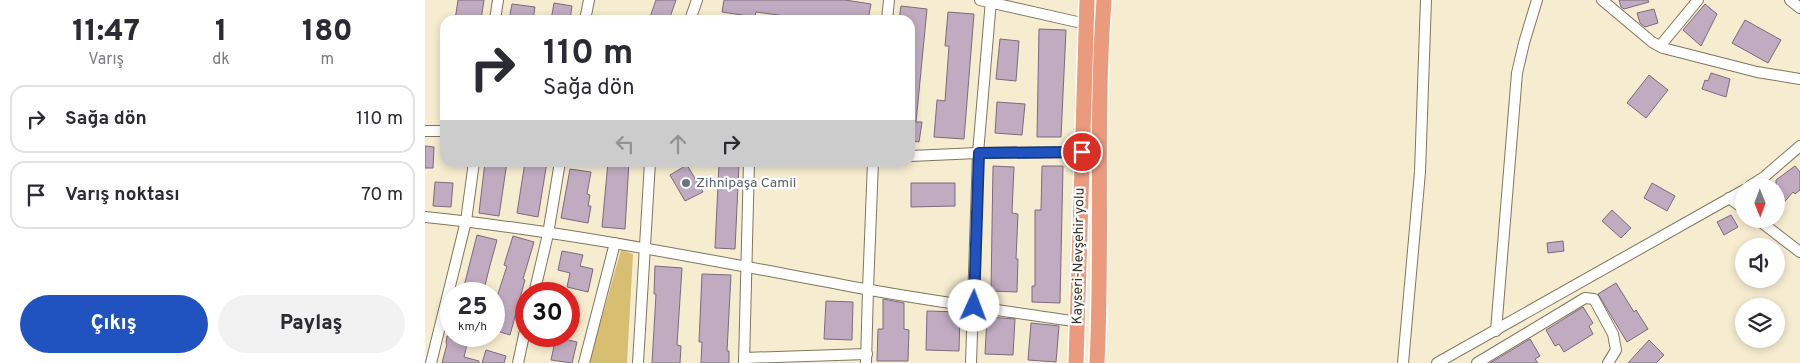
<!DOCTYPE html>
<html lang="tr">
<head>
<meta charset="utf-8">
<style>
	body { margin:0; font-family:Overpass,sans-serif; background:#f2f2f3; color:#2b2b33; height:100vh; display:flex; flex-direction:column; font-size:19px; white-space:nowrap }
	* { box-sizing:border-box; margin:0 }
	p { font-size:16px; color:#7c7c81 }
	.icon { flex:none; width:28px; height:28px; fill:none; stroke:currentColor; stroke-width:2; stroke-linecap:round; stroke-linejoin:round }
	.map { position:relative; flex:1; overflow:hidden }
	.side { display:flex; flex-direction:column; background:#fff; width:425px }
	.side>* { flex:none }
	.guide { position:absolute; left:15px; top:15px; width:475px; height:152px; border-radius:15px; box-shadow:0 2px 8px #0003; background:#fff; color:#2b2b33; overflow:hidden }
	.needle { width:32px; rotate:179deg }
	.tools { position:absolute; left:1310px; top:178px; display:grid; gap:10px }
	.tools a { display:grid; place-items:center; width:50px; height:50px; border-radius:50%; background:#fff; box-shadow:0 2px 8px #0003; font-size:25px }
	.speed { position:absolute; left:15px; top:282px; display:flex; gap:10px; font-size:25px; font-weight:700; text-align:center }
	.speed>* { display:grid; place-content:center; width:65px; height:65px; border-radius:50%; background:#fff; box-shadow:0 2px 8px #0003; line-height:1 }
	.speed small { font-size:12px; font-weight:400 }
	.speed .limit { border:8px solid #d22; background:#fff; color:#111 }
	.pin { position:absolute; display:grid; place-items:center; width:42px; height:42px; color:#fff; margin:-21px; border:2px solid #fff; border-radius:50%; box-shadow:0 1px 5px #0007 }
	.me { position:absolute; width:55px; margin:-28px; rotate:2deg; stroke-linejoin:round; filter:drop-shadow(0 0 4px #0008) }
	.turn { display:flex; align-items:center; gap:18px; height:105px; padding:0 20px; font-size:22px }
	.turn .icon { width:65px; height:65px; stroke-width:2.5 }
	.turn b { display:block; font-size:35px; line-height:42px }
	.lanes { display:flex; align-items:center; height:48px; padding:0 20px; background:#0003; justify-content:center; gap:25px; direction:ltr }
	.lanes .off { opacity:.35 }
	.eta { display:flex; justify-content:space-evenly; align-items:center; height:85px; text-align:center }
	.eta b { font-size:30px; font-weight:800; line-height:35px }
	.button { display:flex; gap:10px; margin-top:auto; padding:10px 20px }
	.button a { flex:1; height:58px; border-radius:30px; background:#2153c0; color:#fff; font-size:20px; font-weight:800; line-height:58px; text-align:center }
	.button a+a { background:#f2f2f3; color:#2b2b33 }
	ul { padding:0; list-style:none }
	li { display:flex; align-items:center; gap:15px; height:68px; margin:0 10px 8px; padding:0 10px; border:2px solid #e1e1e2; border-radius:15px }
	li div { flex:1 }
	li b { display:block; font-size:19px }
	li em { font-style:normal }
	main { display:flex; flex:1; min-height:0 }
	.map>svg:first-child { display:block }
	.green { fill:#d8be70 }
	.building { fill:#c0abc1; stroke:#7c6a7e }
	.lines { fill:none; stroke-linecap:round; stroke-linejoin:round }
	.minor-casing { stroke:#7f765d; stroke-width:12 }
	.highway-casing { stroke:#fff; stroke-width:18 }
	.minor { stroke:#fff; stroke-width:10 }
	.highway { stroke:#ea9a7d; stroke-width:15 }
	.route-casing { stroke:#15367d; stroke-width:12 }
	.route { stroke:#2153c0; stroke-width:9 }
	.worship-dot { fill:#6b7280; stroke:#fff; stroke-width:2 }
	.labels { text-anchor:middle; dominant-baseline:central; stroke-width:4.5; stroke-linejoin:round; paint-order:stroke }
	.worship-label { font-size:14px; fill:#5b616d; stroke:#fff; text-anchor:start }
	.street-label { font-size:14px; fill:#373329; stroke:#fff }
</style>
</head>
<body>
<main>
<section class="side">
<div class="eta">
<div><b>11:47</b><p>Varış</p></div>
<div><b>1</b><p>dk</p></div>
<div><b>180</b><p>m</p></div>
</div>
<ul>
<li><svg class="icon" aria-label="right" viewBox="0 0 24 24"><path d="M7 20v-9h11M14 6l5 5-5 5"/></svg><div><b>Sağa dön</b></div><em>110 m</em></li>
<li><svg class="icon" aria-label="arrive" viewBox="0 0 24 24"><path d="M6 21V4h12l-3 4 3 4H6"/></svg><div><b>Varış noktası</b></div><em>70 m</em></li>
</ul>
<div class="button"><a>Çıkış</a><a>Paylaş</a></div>
</section>
<div class="map">
<svg width="1375" height="363" viewBox="0 0 1375 363">
	<rect width="100%" height="100%" fill="#f6ecd0"/>
	<!-- green -->
	<path class="green" d="M196,250l12,4 -6,109h-38z"/>
	<!-- building -->
	<g class="building">
		<path d="M33,0h26l-3,20h-26z"/>
		<path d="M231,0h20l-7,20h-20z"/>
		<path d="M299,0h121l26,4 -3,16h-54l-58,-8 -1,5 -33,-5z"/>
		<path d="M1194,0h29l1,2 -25,7 -3,-2z"/>
		<path d="M129,3l18,3 -2,14h-19z"/>
		<path d="M87,4l23,3 -2,13h-24z"/>
		<path d="M1280,4l12,10 -16,32 -18,-16z"/>
		<path d="M476,6l26,3 -11,113h6l-3,20 -9,-1v-121h-11z"/>
		<path d="M1229,9l4,14 -13,4 -5,-4 -3,-10z"/>
		<path d="M523,12l26,2 -10,125 -30,-2 3,-37 8,1 4,-55h-4z"/>
		<path d="M1320,20l36,20 -13,23 -36,-20z"/>
		<path d="M614,29l27,1 -5,107h-24z"/>
		<path d="M575,39l19,2 -3,40 -20,-2z"/>
		<path d="M1286,73l19,6 -4,18 -24,-8 3,-9 3,1z"/>
		<path d="M1224,75l19,15 -22,28 -19,-15z"/>
		<path d="M572,102l28,2 -3,31 -27,-2z"/>
		<path d="M0,146l9,1 -1,21h-8z"/>
		<path d="M60,162h22l-8,54 -20,-3z"/>
		<path d="M100,162h22l-9,55 -21,-4z"/>
		<path d="M183,162h21l-4,67 -23,-2z"/>
		<path d="M294,163l20,1 -4,85 -20,-1z"/>
		<path d="M262,165l16,27 -18,9 -15,-26z"/>
		<path d="M568,166l21,1 -2,46 6,1 -2,45h2l-1,33 -26,-1z"/>
		<path d="M617,166h21l-3,137 -28,-1v-16h3v-76h6z"/>
		<path d="M1370,166l5,6v18l-5,4 -2,-2 -13,15 -4,-4v-23z"/>
		<path d="M145,169l21,3 -4,22 3,1 -2,11h3l-3,17 -27,-5z"/>
		<path d="M10,182l18,1 -2,24 -18,-1z"/>
		<path d="M486,183h44v23l-44,1z"/>
		<path d="M1227,183l23,13 -8,15 -23,-13z"/>
		<path d="M1187,210l19,18 -10,10 -19,-17z"/>
		<path d="M1306,215l7,12 -14,8 -7,-13z"/>
		<path d="M52,235l20,5 -8,29 -6,25h-21z"/>
		<path d="M88,236l21,6 -11,37 2,1 -15,55 -16,-5v-13l4,-13 -3,-1 12,-37 -3,-1z"/>
		<path d="M1138,241l1,10 -16,2 -1,-10z"/>
		<path d="M137,251l21,4 -3,11 13,3 -5,23 -21,-5 3,-14 -12,-3z"/>
		<path d="M230,266l27,2 -5,77 4,1 -1,17h-28l4,-69h-2z"/>
		<path d="M277,274l29,1 -4,76h2v12h-28l1,-21h-3z"/>
		<path d="M1191,283l18,29 2,-2 12,19 -21,13 -29,-48z"/>
		<path d="M458,299l21,4v26l5,1 -1,31h-31l1,-32h5z"/>
		<path d="M401,301l27,1 -1,38 -28,-1z"/>
		<path d="M1158,307l10,16 -4,3 4,8 -29,18 -5,-8 -4,2 -9,-16z"/>
		<path d="M502,311l33,1 -1,39 -33,-1z"/>
		<path d="M562,317l28,2 -2,36 -28,-1z"/>
		<path d="M606,323l28,3 -3,36 -28,-2z"/>
		<path d="M22,336h22l-5,21 15,4v2h-37l5,-19 -1,-1z"/>
		<path d="M118,336h22l-1,3 13,3 -5,21 -21,-3 3,-14 -13,-2z"/>
		<path d="M1105,339l10,17 -5,3 3,4h-48z"/>
		<path d="M1224,340l15,15 -8,8h-28z"/>
		<path d="M61,350l20,6 -2,7h-22z"/>
	</g>
	<g class="lines">
		<!-- minor casing -->
		<g class="minor-casing">
			<g id="minor">
				<path d="M555,0l106,24"/>
				<path d="M1177,0l50,42 11,6 94,24 43,7"/>
				<path d="M1365,0l10,8"/>
				<path d="M70,20l3,-20"/>
				<path d="M160,20l4,-20"/>
				<path d="M265,20l7,-20"/>
				<path d="M462,20l2,-20"/>
				<path d="M1235,46l38,-46"/>
				<path d="M0,131h20"/>
				<path d="M485,156l68,-3 104,-1"/>
				<path d="M1325,186l14,-9 36,-31"/>
				<path d="M1304,198l15,11"/>
				<path d="M0,217c148,15 294,45 440,72 71,13 142,22 213,33"/>
				<path d="M1332,219l43,33"/>
				<path d="M109,294l14,-60 12,-72"/>
				<path d="M1071,331l21,-258 7,-30 13,-43"/>
				<path d="M319,358l123,-4"/>
				<path d="M6,363l35,-142 8,-59"/>
				<path d="M93,363l8,-37"/>
				<path d="M159,363l31,-120"/>
				<path d="M213,363l12,-201"/>
				<path d="M319,363l5,-201"/>
				<path d="M441,363l2,-74 5,-127"/>
				<path d="M546,363l7,-210 13,-153"/>
				<path d="M978,363l17,-191 6,-172"/>
				<path d="M1012,363l307,-173"/>
				<path d="M1052,363l108,-65 9,1 19,35 3,16 -8,13"/>
			</g>
		</g>
		<!-- highway casing -->
		<g class="highway-casing">
			<g id="highway">
				<path d="M651,363l11,-363"/>
				<path d="M672,363c6,-121 -2,-242 7,-363"/>
			</g>
		</g>
		<!-- minor -->
		<use href="#minor" class="minor"/>
		<!-- highway -->
		<use href="#highway" class="highway"/>
	</g>
	<g class="lines">
		<!-- route casing -->
		<g class="route-casing">
			<path id="route" d="M549,306l5,-153 103,-1"/>
		</g>
		<!-- route -->
		<use href="#route" class="route"/>
	</g>
	<!-- markers -->
	<circle class="worship-dot" cx="261" cy="183" r="5"/>
	<g class="labels">
		<!-- worship labels -->
		<g class="worship-label">
			<text x="271" y="183">Zihnipaşa Camii</text>
		</g>
		<!-- street labels -->
		<g class="street-label">
			<text transform="translate(654 256) rotate(-89)">Kayseri-Nevşehir yolu</text>
		</g>
	</g>
</svg>
<div class="tools">
<a><svg class="needle" viewBox="-14 -14 28 28"><path d="M0-13l5 13h-10z" fill="#e53935"/><path d="M0 13l5-13h-10z" fill="#7c7c81"/></svg></a>
<a><svg class="icon" aria-label="sound" viewBox="0 0 24 24"><path d="M4 9h4l5-4v14l-5-4H4zM17 9q2 3 0 6"/></svg></a>
<a><svg class="icon" aria-label="layers" viewBox="0 0 24 24"><path d="M12 4l9 5-9 5-9-5zM3 14l9 5 9-5"/></svg></a>
</div>
<div class="speed"><div>25<small>km/h</small></div><div class="limit">30</div></div>
<div class="pin" style="left:657px;top:152px;background:#d93025"><svg class="icon" aria-label="arrive" viewBox="0 0 24 24"><path d="M6 21V4h12l-3 4 3 4H6"/></svg></div>
<svg class="me" style="left:549px;top:306px" viewBox="-20 -20 40 40"><circle r="19" fill="#fff"/><path d="M0-13L10 11 0 6-10 11z" fill="#2153c0"/></svg>
<div class="guide">
<div class="turn"><svg class="icon" aria-label="right" viewBox="0 0 24 24"><path d="M7 20v-9h11M14 6l5 5-5 5"/></svg><div><b>110 m</b>Sağa dön</div></div>
<div class="lanes"><svg class="icon off" aria-label="left" viewBox="0 0 24 24"><path d="M17 20v-9H6M10 6l-5 5 5 5"/></svg><svg class="icon off" aria-label="ahead" viewBox="0 0 24 24"><path d="M12 20V5M6 11l6-6 6 6"/></svg><svg class="icon" aria-label="right" viewBox="0 0 24 24"><path d="M7 20v-9h11M14 6l5 5-5 5"/></svg></div>
</div>
</div>
</main>
</body>
</html>
